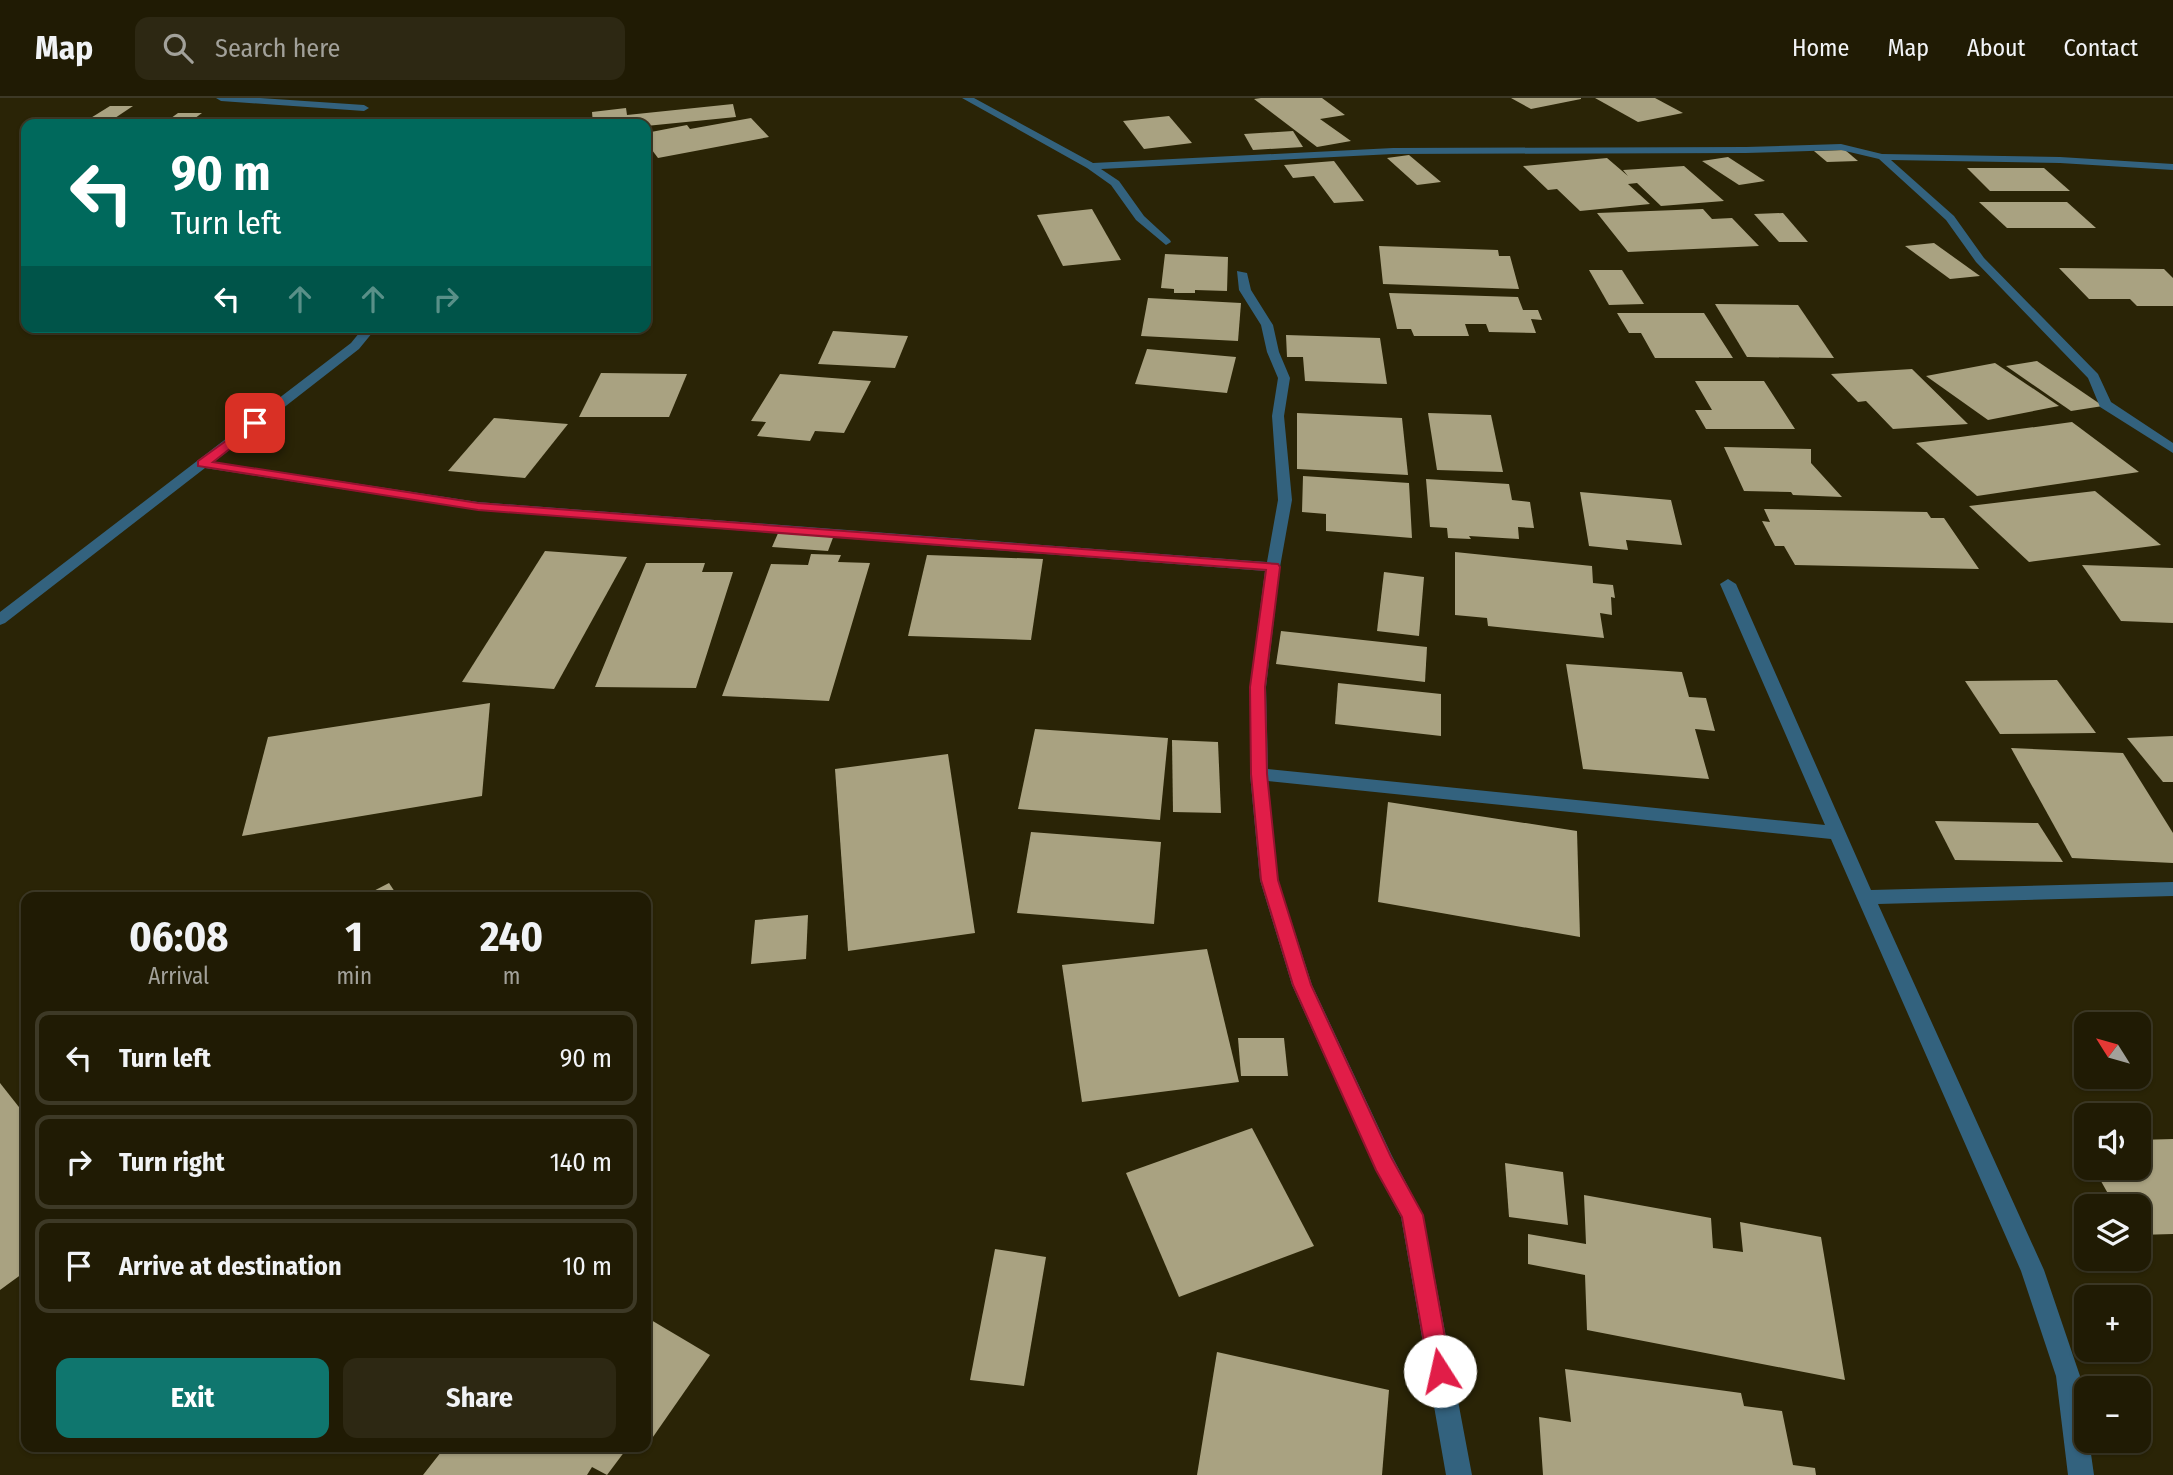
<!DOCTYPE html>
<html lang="en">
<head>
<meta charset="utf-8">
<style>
	body { margin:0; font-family:"Fira Sans Condensed",sans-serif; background:#2d2813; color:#f1f3f6; height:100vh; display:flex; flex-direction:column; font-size:26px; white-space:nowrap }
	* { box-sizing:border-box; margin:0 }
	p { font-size:23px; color:#a2a19a }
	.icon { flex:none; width:38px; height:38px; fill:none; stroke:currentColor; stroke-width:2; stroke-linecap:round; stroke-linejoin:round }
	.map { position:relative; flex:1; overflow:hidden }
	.sheet { position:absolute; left:21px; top:794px; width:630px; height:560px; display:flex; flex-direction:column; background:#201b04; border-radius:14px; box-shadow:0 2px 5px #0004,0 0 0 2px #3d3926 }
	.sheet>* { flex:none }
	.banner { position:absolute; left:21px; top:21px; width:630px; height:214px; border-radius:14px; box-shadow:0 2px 5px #0004,0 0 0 2px #3d3926; background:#00695c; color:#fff; overflow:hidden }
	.needle { width:46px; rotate:307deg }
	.controls { position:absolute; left:2074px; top:914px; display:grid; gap:14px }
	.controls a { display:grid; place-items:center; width:77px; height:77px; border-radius:14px; background:#201b04; box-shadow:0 2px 5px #0004,0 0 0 2px #3d3926; font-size:35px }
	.pin { position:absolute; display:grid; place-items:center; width:60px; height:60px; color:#fff; margin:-30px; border-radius:14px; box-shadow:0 4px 10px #0006 }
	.me { position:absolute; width:77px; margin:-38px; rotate:350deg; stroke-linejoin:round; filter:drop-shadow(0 0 5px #0008) }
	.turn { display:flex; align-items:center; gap:24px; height:147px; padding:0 35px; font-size:32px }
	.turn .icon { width:91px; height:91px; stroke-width:2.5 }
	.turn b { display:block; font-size:49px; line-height:60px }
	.lanes { display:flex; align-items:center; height:66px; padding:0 35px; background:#0003; justify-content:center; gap:35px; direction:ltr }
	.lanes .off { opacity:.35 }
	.eta { display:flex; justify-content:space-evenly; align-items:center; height:119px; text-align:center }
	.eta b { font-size:42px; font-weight:700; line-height:49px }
	.primary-button { display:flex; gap:14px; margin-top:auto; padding:14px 35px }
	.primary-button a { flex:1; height:80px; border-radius:14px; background:#0f766e; color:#fff; font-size:28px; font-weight:700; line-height:80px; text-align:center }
	.primary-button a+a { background:#2d2813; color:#f1f3f6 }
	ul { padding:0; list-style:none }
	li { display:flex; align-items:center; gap:21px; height:94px; margin:0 14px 10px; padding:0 21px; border:4px solid #3d3926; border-radius:14px }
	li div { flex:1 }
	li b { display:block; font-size:26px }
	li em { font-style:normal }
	header { display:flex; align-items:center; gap:42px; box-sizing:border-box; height:98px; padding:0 35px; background:#201b04; border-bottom:2px solid #3d3926 }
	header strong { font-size:33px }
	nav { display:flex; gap:38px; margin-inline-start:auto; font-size:24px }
	.search { width:490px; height:63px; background:#2d2813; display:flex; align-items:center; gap:18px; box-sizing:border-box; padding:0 24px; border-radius:14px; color:#a2a19a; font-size:26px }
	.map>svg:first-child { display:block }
	.building { fill:#a9a281 }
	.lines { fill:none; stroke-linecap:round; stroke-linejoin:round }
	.minor { fill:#33627e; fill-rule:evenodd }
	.route { fill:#e11d48; stroke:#92132f; stroke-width:2 }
</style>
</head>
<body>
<header>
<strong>Map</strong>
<div class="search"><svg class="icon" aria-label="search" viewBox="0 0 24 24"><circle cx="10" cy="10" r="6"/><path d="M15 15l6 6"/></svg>Search here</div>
<nav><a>Home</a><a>Map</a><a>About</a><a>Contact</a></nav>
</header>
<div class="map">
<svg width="2173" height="1377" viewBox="0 0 2173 1377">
	<rect width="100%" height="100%" fill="#2a2406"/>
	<!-- building -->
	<g class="building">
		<path d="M1261,0h61l23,17 -25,4 31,22 -34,6 -63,-48z"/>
		<path d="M1511,0h70v1l-50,10z"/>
		<path d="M1595,0h60l28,15 -45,9z"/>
		<path d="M733,6l3,13 -90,9 -53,-2 -1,-12 34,-4 1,7z"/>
		<path d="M110,8h23l-27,18h-25z"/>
		<path d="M178,15h24l-15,11h-24z"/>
		<path d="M1169,18l23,27 -48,6 -21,-28z"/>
		<path d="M751,20l18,19 -111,21 -12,-16v-9l41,-8 3,4z"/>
		<path d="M1293,33l10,16 -50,3 -9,-16z"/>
		<path d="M1845,52l13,11 -31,1 -13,-11z"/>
		<path d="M1409,57l32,27 -24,3 -30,-27z"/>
		<path d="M1728,59l37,24 -26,4 -37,-24z"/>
		<path d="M1607,60l21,18 -5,-6 61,-4 40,35 -63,5 -24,-23 -9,1 22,20 -70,7 -23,-22 -9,1 -25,-24z"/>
		<path d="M1334,63l30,40 -30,2 -20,-27 -21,2 -9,-13z"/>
		<path d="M1967,70h77l26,23h-80z"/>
		<path d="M1979,104h88l29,26h-89z"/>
		<path d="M1092,111l29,51 -58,6 -26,-51z"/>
		<path d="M1703,111l9,10 20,-1 27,28 -131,6 -31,-39z"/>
		<path d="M1783,115l25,29h-29l-25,-28z"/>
		<path d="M1934,145l46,33 -30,3 -45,-33z"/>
		<path d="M1379,148l119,4 1,6h11l9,33 -136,-5z"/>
		<path d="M1165,156l63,3 -1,34 -32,-1v3h-21v-4l-13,-1z"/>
		<path d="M2059,170l105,1 9,9v28h-36l-7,-7h-41z"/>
		<path d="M1589,172h33l22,34 -35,1z"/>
		<path d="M1389,195l129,4 5,13h15l4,10 -11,-1 5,14 -47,-1 -3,-8h-21l4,12h-55l-3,-7h-14z"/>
		<path d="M1148,200l93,5 -3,38 -97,-5z"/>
		<path d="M1715,206l83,1 36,53 -87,-1z"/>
		<path d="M1617,215h87l29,45h-78l-14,-25h-12z"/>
		<path d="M833,233l75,5 -13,32 -77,-4z"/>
		<path d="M1286,237l94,3 7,46 -82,-3 -2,-24h-16z"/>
		<path d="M1147,251l89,8 -9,36 -92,-9z"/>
		<path d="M2037,263l66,45 -32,5 -65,-45z"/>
		<path d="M1995,265l64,43 -71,14 -62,-44z"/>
		<path d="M1912,271l56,55 -75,5 -27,-28 -8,1 -27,-28z"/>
		<path d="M601,275l86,1 -18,43h-90z"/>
		<path d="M780,276l91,7 -27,52 -29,-2 -5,10 -53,-5 9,-14 -15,-1z"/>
		<path d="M1695,283h69l31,48h-89l-11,-19h17z"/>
		<path d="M1297,315l105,5 6,57 -111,-6z"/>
		<path d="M1428,315l63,2 12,57 -66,-2z"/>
		<path d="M494,320l74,6 -43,54 -77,-7z"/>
		<path d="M2072,324l67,50 -162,24 -61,-53z"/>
		<path d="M1724,349l87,2v14l31,34 -49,-2 -2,-3 -47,-1z"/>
		<path d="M1303,378l106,7 3,55 -86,-7v-17l-24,-2z"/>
		<path d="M1426,381l83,5 3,16 18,2 4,26 -16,-1 1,12 -50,-3 2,3 -23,-1 -1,-10 -17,-1z"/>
		<path d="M2095,393l66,54 -132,17 -60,-56z"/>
		<path d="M1580,394l91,8 11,45 -56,-5 2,10 -39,-4z"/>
		<path d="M1764,411l163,3 4,6h13l35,51 -184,-4 -11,-19h-9l-13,-25 8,1z"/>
		<path d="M779,433l55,4 -6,16 -56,-4z"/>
		<path d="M545,453l82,6 -73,132 -92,-7z"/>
		<path d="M1455,454l137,14 1,17 20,2 2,13 -4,-1 1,18 -12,-2 4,25 -116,-12 -1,-8 -32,-3z"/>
		<path d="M811,456l30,1 -3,7 32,1 -41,138 -107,-5 49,-132 37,1z"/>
		<path d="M927,457l116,4 -12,81 -123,-4z"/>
		<path d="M646,465h59l-3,9h31l-37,116 -101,-1z"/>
		<path d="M2082,467l91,3v55l-52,-2z"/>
		<path d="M1384,474l40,5 -5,59 -42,-5z"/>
		<path d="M1281,533l146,16 -2,35 -149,-18z"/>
		<path d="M1566,566l116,8 7,25 17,1 9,33 -20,-2 14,50 -126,-10z"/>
		<path d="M2057,582l39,53 -96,1 -35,-53z"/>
		<path d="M1338,585l103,11v42l-106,-12z"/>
		<path d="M490,605l-8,93 -240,40 26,-99z"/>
		<path d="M1035,631l133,9 -8,82 -142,-11z"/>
		<path d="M2173,638v46h-10l-36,-44z"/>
		<path d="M1172,642l46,2 3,71 -48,-1z"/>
		<path d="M2011,650l112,5 50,80v30l-101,-5z"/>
		<path d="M948,656l27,179 -127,18 -13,-182z"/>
		<path d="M1388,704l189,29 3,106 -202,-35z"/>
		<path d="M1935,723l103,2 25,39 -108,-2z"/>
		<path d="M1031,734l130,10 -7,82 -137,-11z"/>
		<path d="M389,785l10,15h-39z"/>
		<path d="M808,817l-2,44 -55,5 4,-44z"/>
		<path d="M1207,851l32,133 -157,20 -20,-137z"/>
		<path d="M1238,940h46l4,38h-47z"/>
		<path d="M0,985l26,33v155l-26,19z"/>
		<path d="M1252,1030l62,118 -135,51 -53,-124z"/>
		<path d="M2173,1041v95l-35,1v-29h-23l-22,-39h45v-27z"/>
		<path d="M1505,1065l58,9 5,53 -59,-8z"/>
		<path d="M1584,1097l127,23 2,30 30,4 -3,-30 81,15 24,143 -258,-50 -2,-55 -57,-11v-30l58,10z"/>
		<path d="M995,1151l51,8 -22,129 -54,-6z"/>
		<path d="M646,1219l64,38 -64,92z"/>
		<path d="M1217,1254l172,38 -7,85h-185z"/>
		<path d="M1565,1271l176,24 3,13 38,5 11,54 22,3 1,7h-273l-4,-58 32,5z"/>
		<path d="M445,1349h183l-21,28 -15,-8 -5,8h-164z"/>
	</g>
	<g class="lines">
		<!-- minor -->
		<g class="minor">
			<path d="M216,0h44l104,7 5,3 -5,3 -143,-10z"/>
			<path d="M962,0h12l119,65 300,-15 353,-1 95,-3 41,10 178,3 113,7v6l-113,-7 -169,-3 63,56 30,42 114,116 13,28 62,41v10l-73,-46 -12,-29 -112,-116 -30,-42 -67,-61 -38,-9 -95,3 -353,1 -292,15 18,12 25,35 26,24 1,2 -5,3 -30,-25 -25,-35 -24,-17z"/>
			<path d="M1237,173l10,2 4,17 22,35 6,27 11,26 -6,38 8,84 -12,67 -14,120 2,82 557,56 -105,-241 8,-5 8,5 135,306 302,-8v14l-295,8 166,366 36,106 6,64h3l5,35h-26l-12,-99 -35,-105 -190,-432 -563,-58 10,99 34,105 80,171 31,59 49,260h-26l-45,-258 -25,-47 -84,-185 -32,-105 -10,-106v-87l15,-116 -787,-61 -273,-42 -200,155 -5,2v-13l351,-269 13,-16h13l-18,22 -145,113 264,40 789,60 11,-62 -6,-84 6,-38 -11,-26 -6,-27 -22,-35z"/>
		</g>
	</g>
	<!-- route -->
	<path class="route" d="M255,322l4,1v5l-46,36 265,41 800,61 2,3 -15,120 2,87 11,106 33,105 80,172 32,58 28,156 -3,8 -8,3 -8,-3 -3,-8 -27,-154 -26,-47 -83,-185 -32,-105 -10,-106 -1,-87 16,-117 -788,-60 -280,-44v-5z"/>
</svg>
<div class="controls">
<a><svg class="needle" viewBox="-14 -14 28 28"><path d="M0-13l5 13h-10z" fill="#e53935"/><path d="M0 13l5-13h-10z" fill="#a2a19a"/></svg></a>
<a><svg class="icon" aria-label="sound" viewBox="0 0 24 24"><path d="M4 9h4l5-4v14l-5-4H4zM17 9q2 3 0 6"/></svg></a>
<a><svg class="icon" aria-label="layers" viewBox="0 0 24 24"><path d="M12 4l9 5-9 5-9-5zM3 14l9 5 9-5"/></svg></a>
<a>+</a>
<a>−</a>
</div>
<div class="pin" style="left:255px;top:325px;background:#d93025"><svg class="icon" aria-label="arrive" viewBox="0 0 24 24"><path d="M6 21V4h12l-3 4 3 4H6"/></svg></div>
<svg class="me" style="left:1440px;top:1273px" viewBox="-20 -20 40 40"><circle r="19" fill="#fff"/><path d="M0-13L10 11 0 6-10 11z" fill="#e11d48"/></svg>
<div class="banner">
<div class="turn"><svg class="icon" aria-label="left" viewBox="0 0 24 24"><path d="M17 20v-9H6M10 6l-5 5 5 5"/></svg><div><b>90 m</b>Turn left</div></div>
<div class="lanes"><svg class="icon" aria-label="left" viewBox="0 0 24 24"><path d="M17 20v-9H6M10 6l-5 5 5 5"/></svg><svg class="icon off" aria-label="ahead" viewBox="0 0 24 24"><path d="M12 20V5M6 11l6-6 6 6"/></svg><svg class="icon off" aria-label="ahead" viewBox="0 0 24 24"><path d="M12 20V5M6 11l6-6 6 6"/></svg><svg class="icon off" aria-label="right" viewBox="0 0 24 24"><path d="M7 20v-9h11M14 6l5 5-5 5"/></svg></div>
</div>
<section class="sheet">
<div class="eta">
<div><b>06:08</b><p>Arrival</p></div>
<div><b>1</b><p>min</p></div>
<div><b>240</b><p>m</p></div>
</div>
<ul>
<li><svg class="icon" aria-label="left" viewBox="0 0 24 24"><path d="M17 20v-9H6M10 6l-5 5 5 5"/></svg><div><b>Turn left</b></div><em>90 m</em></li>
<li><svg class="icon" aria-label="right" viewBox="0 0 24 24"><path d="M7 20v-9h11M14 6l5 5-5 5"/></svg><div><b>Turn right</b></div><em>140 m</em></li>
<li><svg class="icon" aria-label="arrive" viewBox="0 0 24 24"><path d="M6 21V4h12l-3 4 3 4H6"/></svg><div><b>Arrive at destination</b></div><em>10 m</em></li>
</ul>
<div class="primary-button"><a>Exit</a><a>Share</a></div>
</section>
</div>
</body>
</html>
